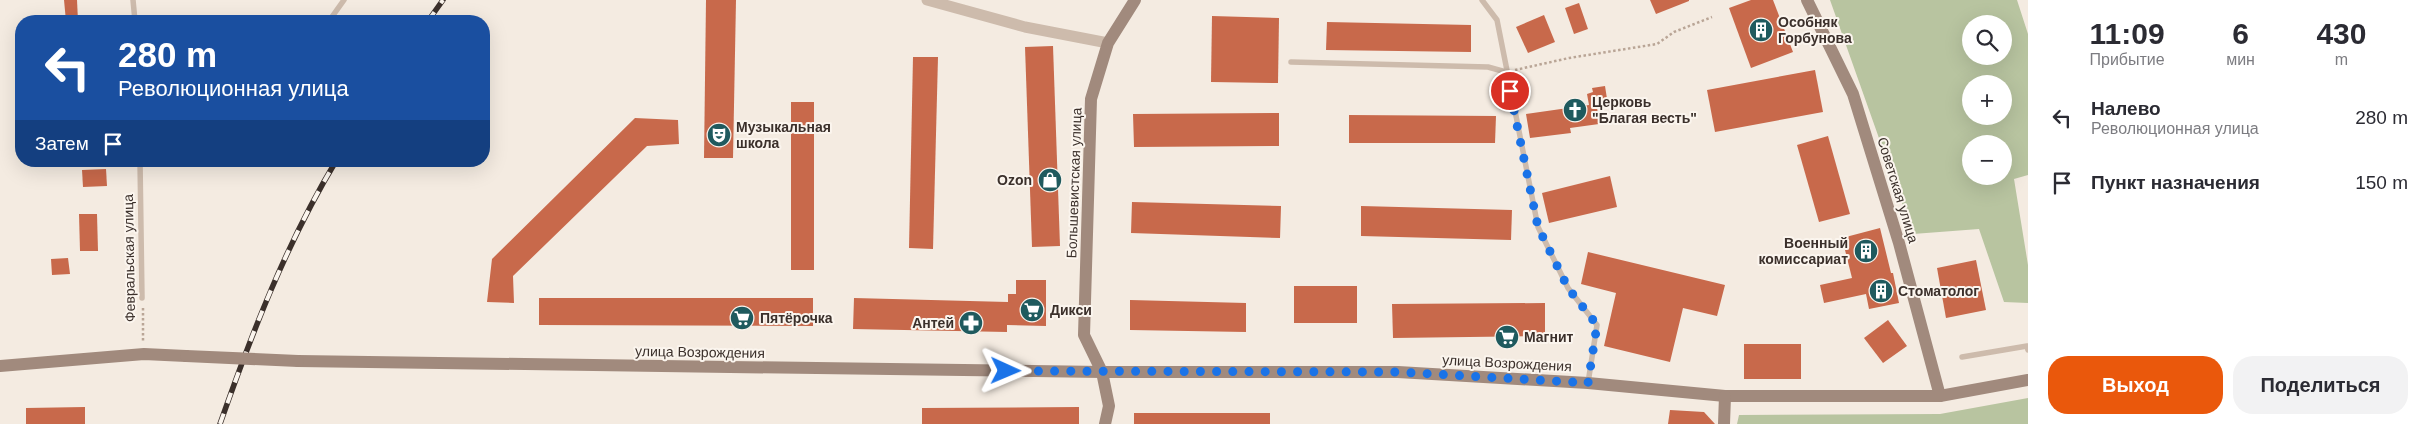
<!DOCTYPE html>
<html lang="ru">
<head>
<meta charset="utf-8">
<style>
	body { margin:0; font-family:Helvetica,sans-serif; background:#f2f2f3; color:#2b2b33; height:100vh; display:flex; flex-direction:column; font-size:19px; white-space:nowrap }
	* { box-sizing:border-box; margin:0 }
	p { font-size:16px; color:#7c7c81 }
	.icon { flex:none; width:28px; height:28px; fill:none; stroke:currentColor; stroke-width:2; stroke-linecap:round; stroke-linejoin:round }
	.map { position:relative; flex:1; overflow:hidden }
	.side { display:flex; flex-direction:column; background:#fff; width:400px }
	.side>* { flex:none }
	.guide { position:absolute; left:15px; top:15px; width:475px; height:152px; border-radius:20px; box-shadow:0 5px 20px #0002; background:#1a4fa0; color:#fff; overflow:hidden }
	.fabs { position:absolute; left:1962px; top:15px; display:grid; gap:10px }
	.fabs a { display:grid; place-items:center; width:50px; height:50px; border-radius:50%; background:#fff; box-shadow:0 5px 20px #0002; font-size:25px }
	.pin { position:absolute; display:grid; place-items:center; width:42px; height:42px; color:#fff; margin:-21px; border:2px solid #fff; border-radius:50%; box-shadow:0 1px 5px #0007 }
	.me { position:absolute; width:55px; margin:-28px; rotate:91deg; stroke-linejoin:round; filter:drop-shadow(0 0 4px #0008) }
	.turn { display:flex; align-items:center; gap:18px; height:105px; padding:0 20px; font-size:22px }
	.turn .icon { width:65px; height:65px; stroke-width:2.5 }
	.turn b { display:block; font-size:35px; line-height:42px }
	.then { display:flex; align-items:center; height:48px; padding:0 20px; background:#0003; gap:10px; font-size:19px }
	.eta { display:flex; justify-content:space-evenly; align-items:center; height:85px; text-align:center }
	.eta b { font-size:30px; font-weight:700; line-height:35px }
	.primary-button { display:flex; gap:10px; margin-top:auto; padding:10px 20px }
	.primary-button a { flex:1; height:58px; border-radius:20px; background:#ea580c; color:#fff; font-size:20px; font-weight:700; line-height:58px; text-align:center }
	.primary-button a+a { background:#f2f2f3; color:#2b2b33 }
	ul { padding:0; list-style:none }
	li { display:flex; align-items:center; gap:15px; height:65px; padding:0 20px }
	li div { flex:1 }
	li b { display:block; font-size:19px }
	li em { font-style:normal }
	main { display:flex; flex:1; min-height:0 }
	.map>svg:first-child { display:block }
	.green { fill:#b8c4a0; fill-rule:evenodd }
	.building { fill:#c8694b }
	.lines { fill:none; stroke-linecap:round; stroke-linejoin:round }
	.path { stroke:#b9a596; stroke-width:2.5; stroke-dasharray:2.5 2.5; stroke-linecap:butt }
	.lane { stroke:#cdbbac; stroke-width:5.5 }
	.street { stroke:#cdbbac; stroke-width:11 }
	.secondary { stroke:#a18a7d; stroke-width:12 }
	.rail-casing { stroke:#3b302b; stroke-width:5.5 }
	.rail { stroke:#fbf5ee; stroke-width:4; stroke-dasharray:11; stroke-linecap:butt }
	.secondary-bridge { stroke:#a18a7d; stroke-width:12 }
	.route { stroke:#1a73e8; stroke-width:9; stroke-dasharray:0 16.2 }
	.labels { text-anchor:middle; dominant-baseline:central; stroke-width:4; stroke-linejoin:round; paint-order:stroke }
	.poi-label { font-size:14px; font-weight:bold; fill:#3b302b; stroke:#fbf5ee; text-anchor:start }
	.street-label { font-size:14px; fill:#3b302b; stroke:#fbf5ee }
</style>
</head>
<body>
<main>
<div class="map">
<svg width="2028" height="424" viewBox="0 0 2028 424">
	<rect width="100%" height="100%" fill="#f4ebe1"/>
	<!-- green -->
	<g class="green">
		<path d="M1830,0h187l11,34v141l-14,4 14,86v38l-24,-1 -25,-73 -66,5zM1971,24h33v32h-33zM1971,84h33v32h-33zM1971,144h33v32h-33z"/>
		<path d="M2028,398v26h-291l2,-9 201,-1z"/>
	</g>
	<!-- building -->
	<g class="building">
		<path d="M64,0h13l1,21h-12z"/>
		<path d="M706,0h30l-3,158h-29z"/>
		<path d="M1650,0h39v1l-33,13z"/>
		<path d="M1751,0h22l20,52 -42,16 -22,-60z"/>
		<path d="M1579,3l9,26 -14,5 -9,-26z"/>
		<path d="M1544,15l11,27 -27,11 -12,-26z"/>
		<path d="M1212,16l67,2 -1,65 -67,-1z"/>
		<path d="M1327,22l144,3v27l-145,-2z"/>
		<path d="M1053,46l7,200 -28,1 -7,-200z"/>
		<path d="M913,57h25l-5,192 -24,-1z"/>
		<path d="M1815,70l8,42 -108,20 -8,-42z"/>
		<path d="M1605,86l3,19 -11,2 2,17 -29,4 1,5 -41,5 -4,-24 63,-9 -2,-11 6,-2 -1,-4z"/>
		<rect x="791" y="102" width="23" height="168"/>
		<path d="M1279,113v33l-145,1 -1,-33z"/>
		<path d="M1349,115l147,1 -1,27h-146z"/>
		<path d="M635,118l43,2 1,24 -32,2 -134,130 1,27 -27,-1 5,-43z"/>
		<path d="M1828,136l22,78 -31,8 -22,-77z"/>
		<path d="M106,169l1,17 -24,1 -1,-17z"/>
		<path d="M1610,176l7,31 -68,16 -7,-30z"/>
		<path d="M1132,202l149,4 -1,32 -149,-5z"/>
		<path d="M1361,206l151,4 -1,30 -150,-4z"/>
		<path d="M79,214h18l1,37h-18z"/>
		<path d="M1880,228l11,45h2l6,30 -30,6 -3,-15 -42,9 -4,-18 32,-7 -10,-40z"/>
		<path d="M1588,252l137,33 -8,31 -34,-8 -13,54 -66,-16 12,-53 -35,-9z"/>
		<path d="M68,258l2,16 -18,1 -1,-16z"/>
		<path d="M1976,260l10,50 -40,8 -9,-50z"/>
		<path d="M1016,280h30v46l-39,-1v7l-154,-3 1,-31 154,4v-8h8z"/>
		<rect x="1294" y="286" width="63" height="37"/>
		<path d="M539,298h274v28l-274,-1z"/>
		<path d="M1130,300l116,3v29l-116,-2z"/>
		<path d="M1545,303v33l-152,2 -1,-34z"/>
		<path d="M1888,320l19,26 -24,17 -19,-25z"/>
		<rect x="1744" y="344" width="57" height="35"/>
		<path d="M85,407v17h-59v-16z"/>
		<path d="M1079,407v17h-157v-16z"/>
		<path d="M1670,410l34,2 11,12h-47z"/>
		<rect x="1134" y="413" width="136" height="11"/>
	</g>
	<g class="lines">
		<!-- path -->
		<g class="path">
			<path d="M1515,70l54,-12 88,-14 17,-12 38,-15"/>
			<path d="M143,308v34"/>
		</g>
		<!-- lane -->
		<g class="lane">
			<path d="M133,0l2,21"/>
			<path d="M1482,0l15,20 41,207 30,61 29,37 -9,58"/>
			<path d="M329,21l15,-21"/>
			<path d="M1291,62l197,5 18,5"/>
			<path d="M140,161l2,137"/>
			<path d="M1962,357l65,-11 1,4"/>
		</g>
		<!-- street -->
		<path class="street" d="M927,0l98,27 83,16"/>
		<!-- secondary -->
		<g class="secondary">
			<path d="M1807,0l46,94 46,149 41,153"/>
			<path d="M298,361l804,11h296l190,11 137,13h215l88,-16"/>
			<path d="M0,366l144,-12 42,2"/>
			<path d="M1105,424l4,-18 -7,-34 -18,-37 7,-236 17,-56 27,-43"/>
			<path d="M1724,424l1,-28"/>
		</g>
		<!-- rail casing -->
		<g class="rail-casing">
			<g id="rail">
				<path d="M428,21l15,-21"/>
				<path d="M220,424c32,-91 66,-180 116,-263"/>
			</g>
		</g>
		<!-- rail -->
		<use href="#rail" class="rail"/>
		<!-- secondary-bridge -->
		<path class="secondary-bridge" d="M186,356l112,5"/>
	</g>
	<g class="lines">
		<!-- route -->
		<path class="route" d="M1006,371l392,1 190,11 9,-58 -29,-37 -30,-61 -28,-136"/>
	</g>
	<!-- icons -->
	<defs>
		<g id="building-disc" transform="scale(1.25)"><circle r="9.5" fill="#1f5a5e" stroke="#fbf5ee"/><path d="M-4-6H4V6H1V3H-1V6H-4ZM-2.5-4.3h1.7v1.8h-1.7ZM.8-4.3h1.7v1.8H.8ZM-2.5-1h1.7V.8h-1.7ZM.8-1h1.7V.8H.8Z" fill="#fff"/></g>
		<g id="church-disc" transform="scale(1.25)"><circle r="9.5" fill="#1f5a5e" stroke="#fbf5ee"/><path d="M-1.2-6h2.4v3.5h3.3v2.4h-3.3V6h-2.4V-.1h-3.3v-2.4h3.3Z" fill="#fff"/></g>
		<g id="theatre-disc" transform="scale(1.25)"><circle r="9.5" fill="#1f5a5e" stroke="#fbf5ee"/><path d="M-5-5.5Q0-4 5-5.5V0Q5 5 0 6Q-5 5-5 0ZM-3.3-2.5H-1v1.5H-3.3ZM1-2.5H3.3v1.5H1ZM-2.8 1Q0 5.5 2.8 1Z" fill="#fff"/></g>
		<g id="shop-disc" transform="scale(1.25)"><circle r="9.5" fill="#1f5a5e" stroke="#fbf5ee"/><path d="M-5-2.5h2.3a2.7 3.5 0 0 1 5.4 0H5L5.5 6h-11ZM-1.5-2.5h3a1.5 2.3 0 0 0-3 0Z" fill="#fff"/></g>
		<g id="supermarket-disc" transform="scale(1.25)"><circle r="9.5" fill="#1f5a5e" stroke="#fbf5ee"/><path d="M-6-5.5h2.5l.6 2H6L4.5 2H-2.5L-4.4-4H-6ZM-1.5 3.2a1.3 1.3 0 1 0 .1 0ZM3 3.2a1.3 1.3 0 1 0 .1 0Z" fill="#fff"/></g>
		<g id="pharmacy-disc" transform="scale(1.25)"><circle r="9.5" fill="#1f5a5e" stroke="#fbf5ee"/><path d="M-2-6h4v4h4v4h-4v4h-4v-4h-4v-4h4Z" fill="#fff"/></g>
	</defs>
	<g fill-rule="evenodd">
		<use href="#building-disc" x="1761" y="30"/>
		<use href="#church-disc" x="1575" y="110"/>
		<use href="#theatre-disc" x="719" y="135"/>
		<use href="#shop-disc" x="1050" y="180"/>
		<use href="#building-disc" x="1866" y="251"/>
		<use href="#building-disc" x="1881" y="291"/>
		<use href="#supermarket-disc" x="1032" y="310"/>
		<use href="#supermarket-disc" x="742" y="318"/>
		<use href="#pharmacy-disc" x="971" y="323"/>
		<use href="#supermarket-disc" x="1507" y="337"/>
	</g>
	<g class="labels">
		<!-- poi labels -->
		<g class="poi-label">
			<text x="1778" y="22">Особняк<tspan x="1778" dy="16">Горбунова</tspan></text>
			<text x="1592" y="102">Церковь<tspan x="1592" dy="16">"Благая весть"</tspan></text>
			<text x="736" y="127">Музыкальная<tspan x="736" dy="16">школа</tspan></text>
			<text x="1032" y="180" text-anchor="end">Ozon</text>
			<text x="1848" y="243" text-anchor="end">Военный<tspan x="1848" dy="16">комиссариат</tspan></text>
			<text x="1898" y="291">Стоматолог</text>
			<text x="1050" y="310">Дикси</text>
			<text x="760" y="318">Пятёрочка</text>
			<text x="954" y="323" text-anchor="end">Антей</text>
			<text x="1524" y="337">Магнит</text>
		</g>
		<!-- street labels -->
		<g class="street-label">
			<text transform="translate(1074 183) rotate(-88)">Большевистская улица</text>
			<text transform="translate(1898 190) rotate(73)">Советская улица</text>
			<text transform="translate(129 258) rotate(-91)">Февральская улица</text>
			<text transform="translate(700 352) rotate(1)">улица Возрождения</text>
			<text transform="translate(1507 363) rotate(3)">улица Возрождения</text>
		</g>
	</g>
</svg>
<div class="fabs">
<a><svg class="icon" aria-label="search" viewBox="0 0 24 24"><circle cx="10" cy="10" r="6"/><path d="M15 15l6 6"/></svg></a>
<a>+</a>
<a>−</a>
</div>
<div class="pin" style="left:1510px;top:91px;background:#d93025"><svg class="icon" aria-label="arrive" viewBox="0 0 24 24"><path d="M6 21V4h12l-3 4 3 4H6"/></svg></div>
<svg class="me" style="left:1006px;top:371px" viewBox="-20 -20 40 40"><path d="M0-17L14 15 0 8-14 15z" fill="#1a73e8" stroke="#fff" stroke-width="4"/></svg>
<div class="guide">
<div class="turn"><svg class="icon" aria-label="left" viewBox="0 0 24 24"><path d="M17 20v-9H6M10 6l-5 5 5 5"/></svg><div><b>280 m</b>Революционная улица</div></div>
<div class="then">Затем<svg class="icon" aria-label="arrive" viewBox="0 0 24 24"><path d="M6 21V4h12l-3 4 3 4H6"/></svg></div>
</div>
</div>
<section class="side">
<div class="eta">
<div><b>11:09</b><p>Прибытие</p></div>
<div><b>6</b><p>мин</p></div>
<div><b>430</b><p>m</p></div>
</div>
<ul>
<li><svg class="icon" aria-label="left" viewBox="0 0 24 24"><path d="M17 20v-9H6M10 6l-5 5 5 5"/></svg><div><b>Налево</b><p>Революционная улица</p></div><em>280 m</em></li>
<li><svg class="icon" aria-label="arrive" viewBox="0 0 24 24"><path d="M6 21V4h12l-3 4 3 4H6"/></svg><div><b>Пункт назначения</b></div><em>150 m</em></li>
</ul>
<div class="primary-button"><a>Выход</a><a>Поделиться</a></div>
</section>
</main>
</body>
</html>
